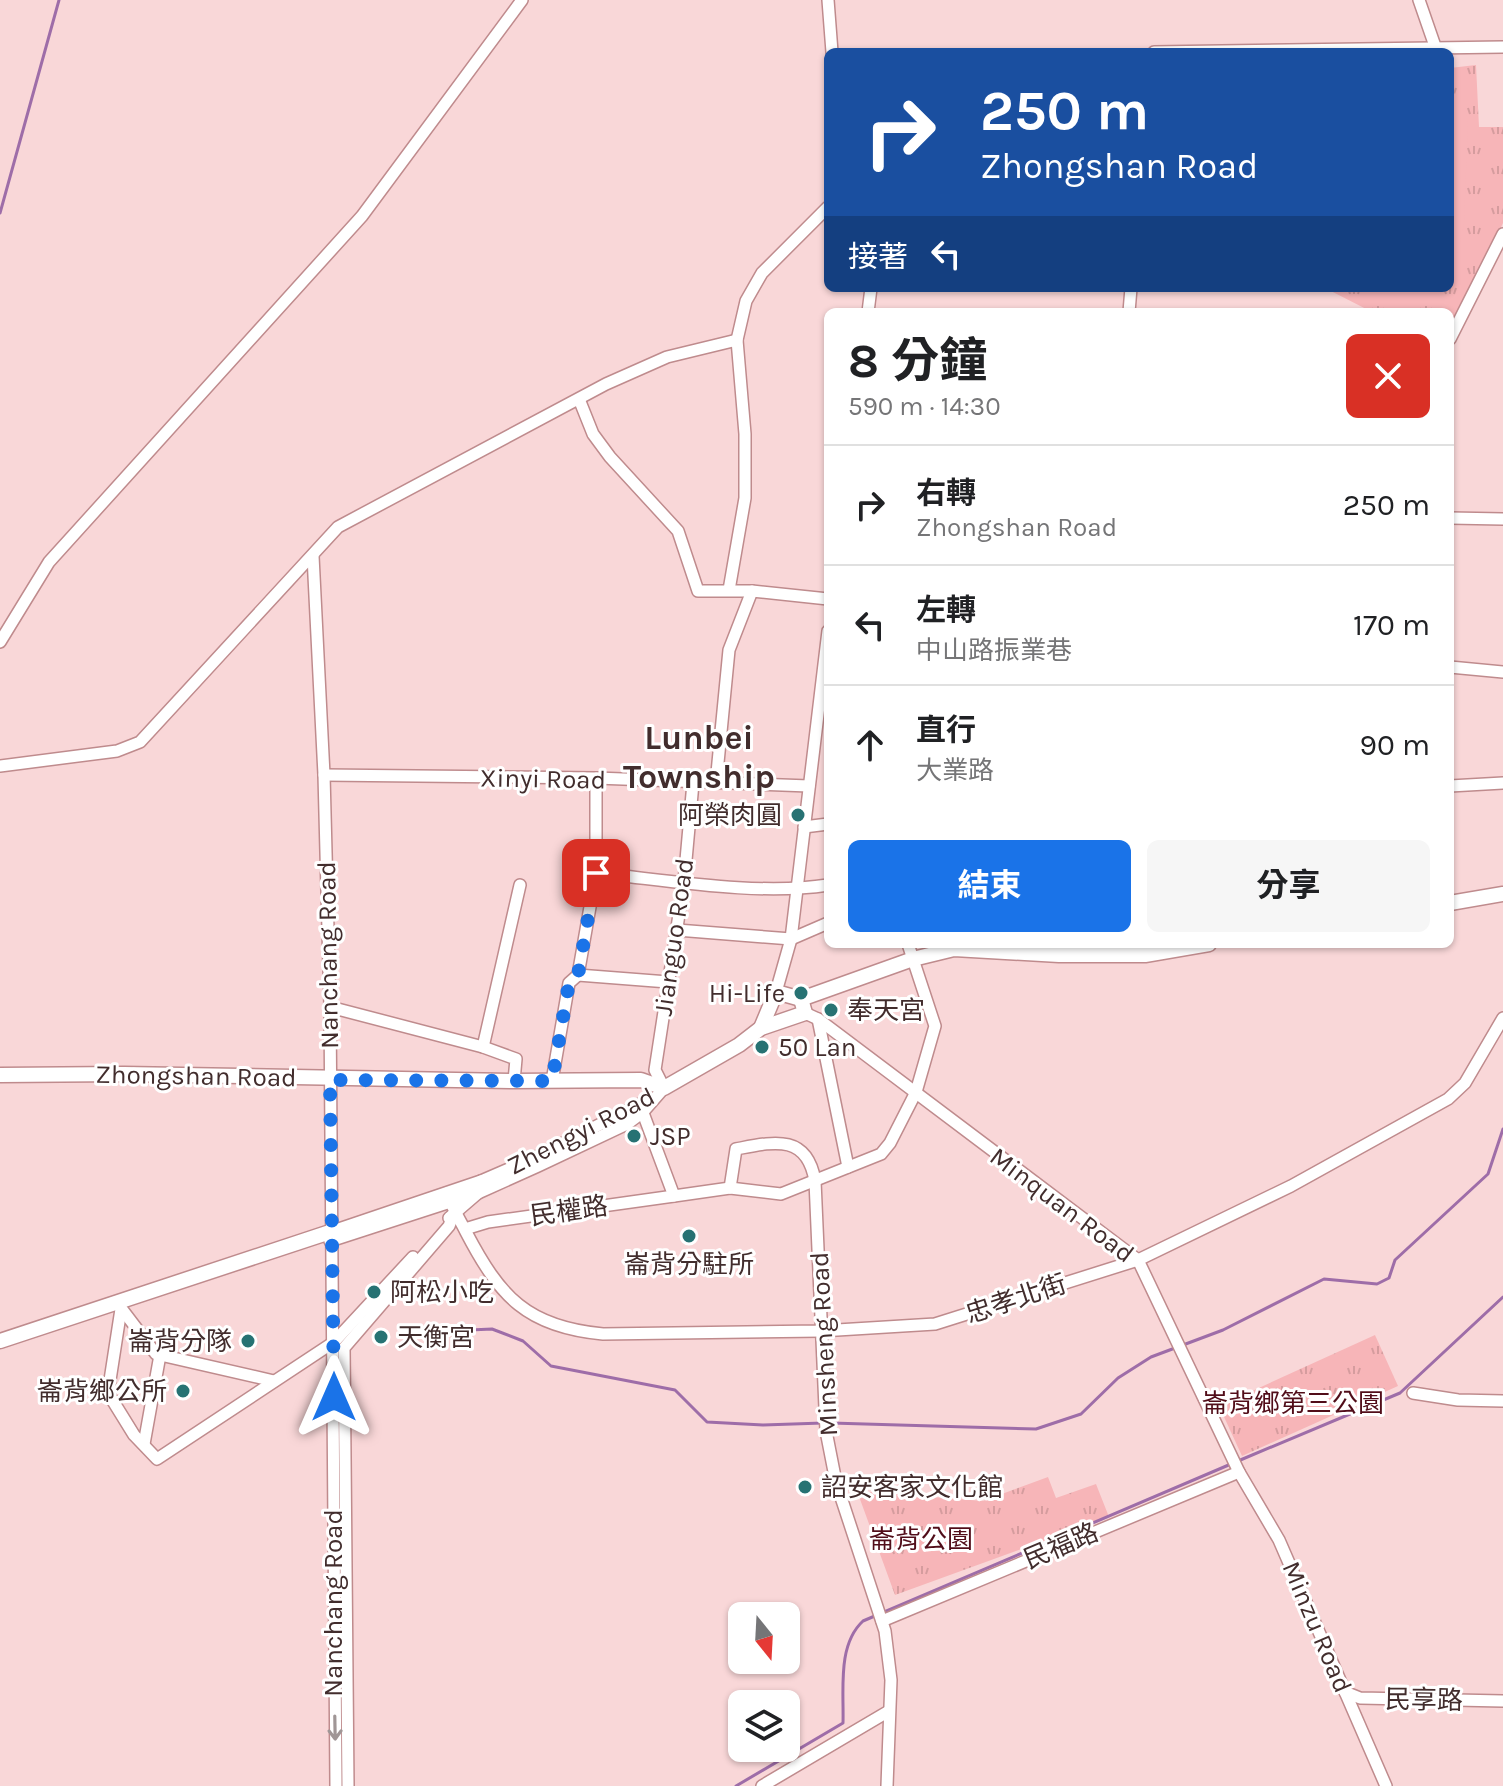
<!DOCTYPE html>
<html lang="zh-TW">
<head>
<meta charset="utf-8">
<style>
	body { margin:0; font-family:Karla,"Noto Sans TC",sans-serif; background:#f6f6f6; color:#202124; height:100vh; display:flex; flex-direction:column; font-size:30px; white-space:nowrap }
	* { box-sizing:border-box; margin:0 }
	p { font-size:26px; color:#757577 }
	.icon { flex:none; width:44px; height:44px; fill:none; stroke:currentColor; stroke-width:2; stroke-linecap:round; stroke-linejoin:round }
	.map { position:relative; flex:1; overflow:hidden }
	.details { position:absolute; left:824px; top:308px; width:630px; height:640px; display:flex; flex-direction:column; background:#fff; border-radius:12px; box-shadow:0 2px 6px #0004 }
	.details>* { flex:none }
	.top-card { position:absolute; left:824px; top:48px; width:630px; height:244px; border-radius:12px; box-shadow:0 2px 6px #0004; background:#1a4fa0; color:#fff; overflow:hidden }
	.needle { width:52px; rotate:162deg }
	.tools { position:absolute; left:728px; top:1602px; display:grid; gap:16px }
	.tools a { display:grid; place-items:center; width:72px; height:72px; border-radius:12px; background:#fff; box-shadow:0 2px 6px #0004; font-size:40px }
	.pin { position:absolute; display:grid; place-items:center; width:68px; height:68px; color:#fff; margin:-34px; border-radius:16px; box-shadow:0 4px 12px #0006 }
	.me { position:absolute; width:88px; margin:-44px; rotate:0deg; stroke-linejoin:round; filter:drop-shadow(0 0 6px #0008) }
	.turn { display:flex; align-items:center; gap:28px; height:168px; padding:0 24px; font-size:36px }
	.turn .icon { width:104px; height:104px; stroke-width:2.5 }
	.turn b { display:block; font-size:56px; line-height:68px }
	.then { display:flex; align-items:center; height:76px; padding:0 24px; background:#0003; gap:16px; font-size:30px }
	.round { display:grid; place-items:center; flex:none; width:84px; height:84px; border-radius:12px; background:#f6f6f6 }
	.overview { display:flex; align-items:center; justify-content:space-between; height:136px; padding:0 24px }
	h1 { font-size:48px; font-weight:700; line-height:60px }
	.cta { display:flex; gap:16px; margin-top:auto; padding:16px 24px }
	.cta a { flex:1; height:92px; border-radius:12px; background:#1a73e8; color:#fff; font-size:32px; font-weight:700; line-height:92px; text-align:center }
	.cta a+a { background:#f6f6f6; color:#202124 }
	ul { padding:0; list-style:none }
	li { display:flex; align-items:center; gap:24px; height:120px; padding:0 24px; border-top:2px solid #e0e0e0 }
	li div { flex:1 }
	li b { display:block; font-size:30px }
	li em { font-style:normal }
	.map>svg:first-child { display:block }
	.park { fill:url(#park-tufts) }
	.pitch { fill:#f7b5b8 }
	.lines { fill:none; stroke-linecap:round; stroke-linejoin:round }
	.stream { stroke:#9e6da8; stroke-width:3 }
	.minor-casing { stroke:#bf8b8d; stroke-width:14 }
	.major-casing { stroke:#bf8b8d; stroke-width:17 }
	.minor { stroke:#fff; stroke-width:11 }
	.major { stroke:#fff; stroke-width:14 }
	.oneway { stroke:#a09696 }
	.route { stroke:#1a73e8; stroke-width:14; stroke-dasharray:0 25.2 }
	.poi-dot { fill:#277273; stroke:#fff; stroke-width:3 }
	.labels { text-anchor:middle; dominant-baseline:central; stroke-width:6; stroke-linejoin:round; paint-order:stroke }
	.street-label { font-size:26px; fill:#422d2d; stroke:#fff }
	.poi-label { font-size:26px; fill:#422d2d; stroke:#fff; text-anchor:start }
	.park-label { font-size:26px; fill:#510d19; stroke:#fff }
	.district-label { font-size:34px; font-weight:bold; fill:#422d2d; stroke:#fff }
</style>
</head>
<body>
<div class="map">
<svg width="1503" height="1786" viewBox="0 0 1503 1786">
	<defs>
		<pattern id="park-tufts" width="24" height="20" patternUnits="userSpaceOnUse" patternTransform="scale(2)"><rect width="24" height="20" fill="#f7b5b8"/><path d="M3 7l-1-3M5 7V3M7 7l1-3M15 17l-1-3M17 17v-4M19 17l1-3" fill="none" stroke="#d59c9e"/></pattern>
	</defs>
	<rect width="100%" height="100%" fill="#f9d7d8"/>
	<!-- park -->
	<g class="park">
		<path d="M1476,65l3,62h24v96l-28,58 -25,44v-13h-78l-47,-24h125v-220z"/>
		<path d="M1375,1335l23,51 -156,70 -23,-50z"/>
		<path d="M1048,1477l8,21 40,-14 13,33 -214,78 -38,-104 126,10z"/>
	</g>
	<!-- pitch -->
	<g class="pitch">
		<path d="M1450,87l9,13 9,19 -4,105 -6,28 -8,15z"/>
		<path d="M1367,288h60c-20,11 -40,10 -60,0z"/>
	</g>
	<g class="lines">
		<!-- stream -->
		<g class="stream">
			<path d="M0,213l59,-213"/>
			<path d="M470,1330l22,-1 31,12 28,25 124,24 32,32 56,3 60,-2"/>
			<path d="M831,1423l205,6 45,-15 37,-36 33,-21 72,-27 101,-51 53,5 12,-6 6,-18 93,-86 15,-45"/>
			<path d="M1238,1461l162,-68 103,-96"/>
			<path d="M736,1786l107,-63c1,-33 -6,-78 20,-102l368,-157"/>
		</g>
		<!-- minor casing -->
		<g class="minor-casing">
			<g id="minor">
				<path d="M828,0l4,52"/>
				<path d="M1419,0l17,49"/>
				<path d="M1154,52l349,-5"/>
				<path d="M868,312l3,-24"/>
				<path d="M1129,312l2,-24"/>
				<path d="M1450,339l53,-105"/>
				<path d="M579,399l14,35 17,23 68,74 20,60h54l76,8"/>
				<path d="M1450,518l53,1"/>
				<path d="M313,556l11,219 6,232 6,779"/>
				<path d="M729,590l16,-92v-64l-8,-94 9,-39 16,-28 66,-66"/>
				<path d="M0,642l49,-80 313,-346 160,-216"/>
				<path d="M1450,667l53,5"/>
				<path d="M0,766l117,-15 23,-9 198,-215 268,-143 61,-27 70,-17"/>
				<path d="M324,775l272,3 213,8"/>
				<path d="M716,783l13,-133 23,-59"/>
				<path d="M1450,786l53,-3"/>
				<path d="M804,827l24,-3"/>
				<path d="M596,873c71,7 162,23 232,12"/>
				<path d="M677,930l114,9 37,-16"/>
				<path d="M578,975l18,-102v-95"/>
				<path d="M578,975l90,7"/>
				<path d="M776,992l15,-53 37,-308"/>
				<path d="M330,1007l153,40 33,12 -2,22"/>
				<path d="M805,1013l13,6 320,241 101,212 40,68 107,246"/>
				<path d="M818,1019l30,148"/>
				<path d="M483,1047l37,-162"/>
				<path d="M552,1081l17,-98 9,-8"/>
				<path d="M664,1088l-9,-18 29,-188 9,-99"/>
				<path d="M640,1105l34,91 56,-8 51,6 100,-40 9,-11 26,-51 19,-66 -27,-82"/>
				<path d="M730,1188l6,-39c37,-7 71,-16 79,32l11,250 10,51 49,149 6,49 -4,106"/>
				<path d="M447,1193c5,15 12,25 19,39 34,65 61,95 137,102l218,-3 114,-7 203,-64 153,-74 157,-87 17,-16 38,-65"/>
				<path d="M449,1218l29,-25 3,-12"/>
				<path d="M465,1229l23,-7 186,-26"/>
				<path d="M330,1232l151,-51 53,-23 110,-56"/>
				<path d="M330,1241l148,-48 60,-27 89,-42 16,-12 21,-24"/>
				<path d="M121,1308l35,46 118,27"/>
				<path d="M121,1309l-13,84 26,42 23,24 177,-117 79,-85"/>
				<path d="M1413,1393l45,7 45,1"/>
				<path d="M144,1444l16,-89"/>
				<path d="M882,1621l357,-149"/>
				<path d="M1345,1692l15,6 143,3"/>
				<path d="M348,1786l-4,-438 105,-122 5,-13"/>
				<path d="M762,1786l127,-75"/>
			</g>
		</g>
		<!-- major casing -->
		<g class="major-casing">
			<g id="major">
				<path d="M1450,903l53,-9"/>
				<path d="M801,999l112,-40 41,-10 105,6h86l64,-11"/>
				<path d="M761,1028l15,-36 25,7"/>
				<path d="M0,1075l124,-1 390,7 127,-1 23,8 75,-43 22,-17 44,-15 -4,-14"/>
				<path d="M0,1341l330,-109"/>
			</g>
		</g>
		<!-- minor -->
		<use href="#minor" class="minor"/>
		<!-- major -->
		<use href="#major" class="major"/>
	</g>
	<!-- one-way arrows -->
	<defs><path id="oneway-shaft" d="M-6 0H5M1.5-3L5.5 0L1.5 3" fill="none" stroke-width="1.6" stroke-linecap="round" stroke-linejoin="round" transform="scale(2)"/></defs>
	<use class="oneway" href="#oneway-shaft" transform="translate(335 1728) rotate(89)"/>
	<g class="lines">
		<!-- route -->
		<path class="route" d="M334,1397l-4,-317 222,1 17,-98 9,-8 18,-102"/>
	</g>
	<!-- markers -->
	<g class="poi-dot">
		<circle cx="798" cy="815" r="8"/>
		<circle cx="801" cy="993" r="8"/>
		<circle cx="831" cy="1010" r="8"/>
		<circle cx="762" cy="1047" r="8"/>
		<circle cx="634" cy="1136" r="8"/>
		<circle cx="689" cy="1236" r="8"/>
		<circle cx="374" cy="1292" r="8"/>
		<circle cx="381" cy="1337" r="8"/>
		<circle cx="248" cy="1341" r="8"/>
		<circle cx="183" cy="1391" r="8"/>
		<circle cx="805" cy="1487" r="8"/>
	</g>
	<g class="labels">
		<!-- street labels -->
		<g class="street-label">
			<text transform="translate(543 779) rotate(1)">Xinyi Road</text>
			<text transform="translate(674 937) rotate(-82)">Jianguo Road</text>
			<text transform="translate(328 955) rotate(-91)">Nanchang Road</text>
			<text transform="translate(196 1076) rotate(1)">Zhongshan Road</text>
			<text transform="translate(581 1131) rotate(-27)">Zhengyi Road</text>
			<text transform="translate(1062 1205) rotate(37)">Minquan Road</text>
			<text transform="translate(569 1211) rotate(-8)">民權路</text>
			<text transform="translate(1016 1299) rotate(-18)">忠孝北街</text>
			<text transform="translate(824 1344) rotate(-93)">Minsheng Road</text>
			<text transform="translate(1061 1546) rotate(-23)">民福路</text>
			<text transform="translate(333 1603) rotate(-90)">Nanchang Road</text>
			<text transform="translate(1317 1627) rotate(67)">Minzu Road</text>
			<text transform="translate(1424 1700) rotate(1)">民享路</text>
		</g>
		<!-- poi labels -->
		<g class="poi-label">
			<text x="782" y="815" text-anchor="end">阿榮肉圓</text>
			<text x="785" y="993" text-anchor="end">Hi-Life</text>
			<text x="847" y="1010">奉天宮</text>
			<text x="778" y="1047">50 Lan</text>
			<text x="650" y="1136">JSP</text>
			<text x="689" y="1264" text-anchor="middle">崙背分駐所</text>
			<text x="390" y="1292">阿松小吃</text>
			<text x="397" y="1337">天衡宮</text>
			<text x="232" y="1341" text-anchor="end">崙背分隊</text>
			<text x="167" y="1391" text-anchor="end">崙背鄉公所</text>
			<text x="821" y="1487">詔安客家文化館</text>
		</g>
		<!-- park labels -->
		<g class="park-label">
			<text x="1293" y="1403">崙背鄉第三公園</text>
			<text x="921" y="1539">崙背公園</text>
		</g>
		<!-- district labels -->
		<g class="district-label">
			<text x="699" y="738">Lunbei<tspan x="699" dy="39">Township</tspan></text>
		</g>
	</g>
</svg>
<div class="tools">
<a><svg class="needle" viewBox="-14 -14 28 28"><path d="M0-13l5 13h-10z" fill="#e53935"/><path d="M0 13l5-13h-10z" fill="#757577"/></svg></a>
<a><svg class="icon" aria-label="layers" viewBox="0 0 24 24"><path d="M12 4l9 5-9 5-9-5zM3 14l9 5 9-5"/></svg></a>
</div>
<div class="pin" style="left:596px;top:873px;background:#d93025"><svg class="icon" aria-label="arrive" viewBox="0 0 24 24"><path d="M6 21V4h12l-3 4 3 4H6"/></svg></div>
<svg class="me" style="left:334px;top:1397px" viewBox="-20 -20 40 40"><path d="M0-17L14 15 0 8-14 15z" fill="#1a73e8" stroke="#fff" stroke-width="4"/></svg>
<div class="top-card">
<div class="turn"><svg class="icon" aria-label="right" viewBox="0 0 24 24"><path d="M7 20v-9h11M14 6l5 5-5 5"/></svg><div><b>250 m</b>Zhongshan Road</div></div>
<div class="then">接著<svg class="icon" aria-label="left" viewBox="0 0 24 24"><path d="M17 20v-9H6M10 6l-5 5 5 5"/></svg></div>
</div>
<section class="details">
<div class="overview"><div><h1>8 分鐘</h1><p>590 m · 14:30</p></div><a class="round" style="background:#d93025;color:#fff"><svg class="icon" aria-label="close" viewBox="0 0 24 24"><path d="M6 6l12 12M18 6L6 18"/></svg></a></div>
<ul>
<li><svg class="icon" aria-label="right" viewBox="0 0 24 24"><path d="M7 20v-9h11M14 6l5 5-5 5"/></svg><div><b>右轉</b><p>Zhongshan Road</p></div><em>250 m</em></li>
<li><svg class="icon" aria-label="left" viewBox="0 0 24 24"><path d="M17 20v-9H6M10 6l-5 5 5 5"/></svg><div><b>左轉</b><p>中山路振業巷</p></div><em>170 m</em></li>
<li><svg class="icon" aria-label="ahead" viewBox="0 0 24 24"><path d="M12 20V5M6 11l6-6 6 6"/></svg><div><b>直行</b><p>大業路</p></div><em>90 m</em></li>
</ul>
<div class="cta"><a>結束</a><a>分享</a></div>
</section>
</div>
</body>
</html>
